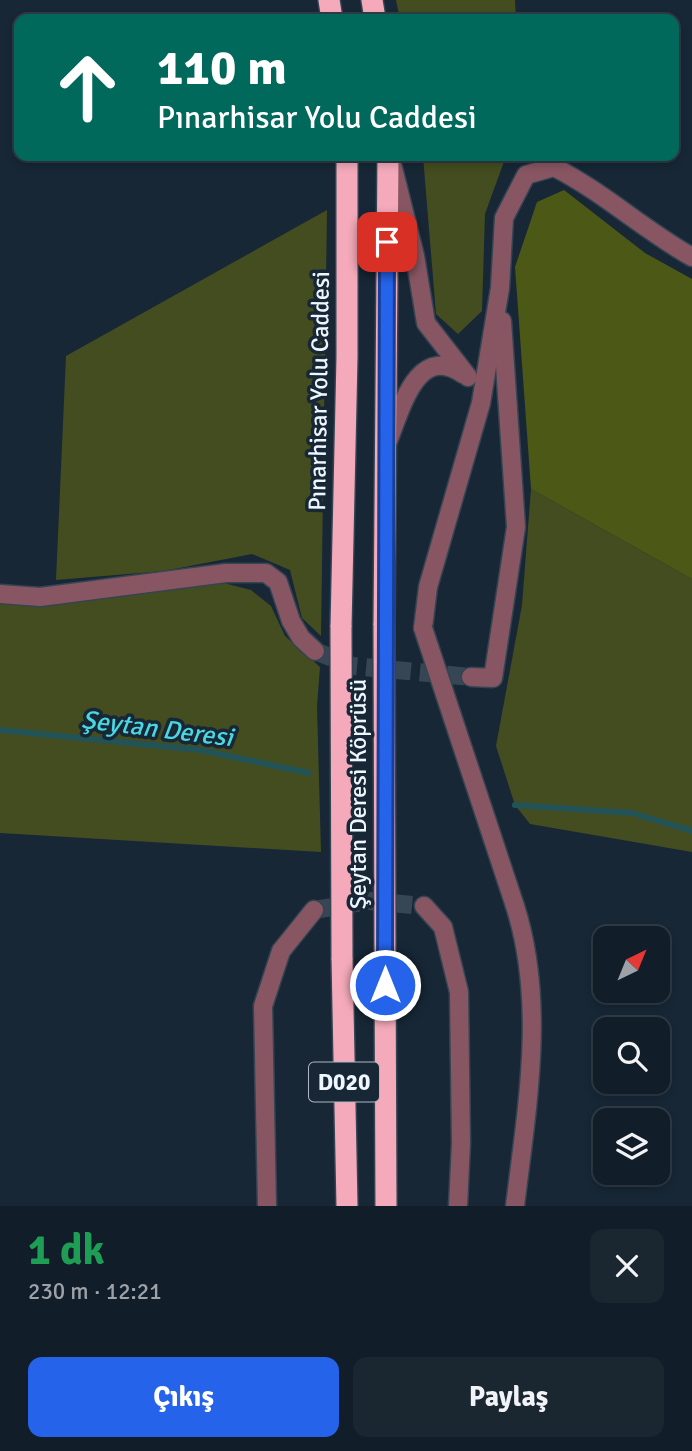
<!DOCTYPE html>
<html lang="tr">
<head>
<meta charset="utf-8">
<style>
	body { margin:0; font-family:Signika,sans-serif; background:#1a2630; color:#f1f3f6; height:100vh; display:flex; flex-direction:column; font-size:26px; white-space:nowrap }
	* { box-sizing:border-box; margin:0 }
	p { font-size:23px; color:#9ca2a8 }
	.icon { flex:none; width:38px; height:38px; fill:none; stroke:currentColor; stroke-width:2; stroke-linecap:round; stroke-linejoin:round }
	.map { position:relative; height:1206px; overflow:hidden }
	.details { display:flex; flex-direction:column; background:#111d28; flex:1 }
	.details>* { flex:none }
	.hud { position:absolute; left:14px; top:14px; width:665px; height:147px; border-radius:14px; box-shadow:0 4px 10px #0003,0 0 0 2px #303b45; background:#00695c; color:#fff; overflow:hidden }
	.needle { width:46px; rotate:43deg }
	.fabs { position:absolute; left:593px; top:926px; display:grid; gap:14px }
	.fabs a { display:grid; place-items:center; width:77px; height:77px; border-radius:14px; background:#111d28; box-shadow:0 4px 10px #0003,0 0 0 2px #303b45; font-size:35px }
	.pin { position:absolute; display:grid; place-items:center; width:60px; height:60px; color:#fff; margin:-30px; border-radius:14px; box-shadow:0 4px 10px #0006 }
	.me { position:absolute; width:77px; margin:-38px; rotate:0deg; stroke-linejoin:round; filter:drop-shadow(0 0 5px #0008) }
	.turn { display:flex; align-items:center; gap:24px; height:147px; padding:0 28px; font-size:32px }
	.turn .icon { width:91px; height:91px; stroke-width:2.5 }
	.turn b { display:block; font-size:49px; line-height:60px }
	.round { display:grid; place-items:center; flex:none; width:74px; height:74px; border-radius:14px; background:#1a2630 }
	.summary { display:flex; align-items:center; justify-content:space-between; height:119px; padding:0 28px }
	h1 { font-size:42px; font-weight:800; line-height:52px; color:#1e9e55 }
	.action { display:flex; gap:14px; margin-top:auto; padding:14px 28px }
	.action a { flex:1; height:80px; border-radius:14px; background:#2563eb; color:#fff; font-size:28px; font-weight:800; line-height:80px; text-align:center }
	.action a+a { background:#1a2630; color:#f1f3f6 }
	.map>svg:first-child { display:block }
	.green { fill:#444d1f }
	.forest { fill:#4c5816 }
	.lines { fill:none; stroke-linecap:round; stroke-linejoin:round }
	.stream { stroke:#215357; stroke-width:6 }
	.minor-tunnel { stroke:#374654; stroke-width:18; stroke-dasharray:18 9; stroke-linecap:butt }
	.minor-casing { stroke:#354452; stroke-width:21 }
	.highway-casing { stroke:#354452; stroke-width:24 }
	.minor { stroke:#885662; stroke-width:18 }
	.highway { stroke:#f4aaba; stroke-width:21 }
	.minor-bridge-casing { stroke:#354452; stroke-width:21; stroke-linecap:butt }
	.highway-bridge-casing { stroke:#354452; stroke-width:24; stroke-linecap:butt }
	.minor-bridge { stroke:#885662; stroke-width:18 }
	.highway-bridge { stroke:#f4aaba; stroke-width:21 }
	.route-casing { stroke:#184099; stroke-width:18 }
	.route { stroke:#2563eb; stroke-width:12 }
	.labels { text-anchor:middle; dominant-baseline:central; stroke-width:7; stroke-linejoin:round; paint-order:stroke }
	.shield { fill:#172736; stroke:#aeb8c2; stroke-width:2 }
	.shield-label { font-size:23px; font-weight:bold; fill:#eef6fe }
	.street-label { font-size:24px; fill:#eef6fe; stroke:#172736 }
	.water-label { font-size:26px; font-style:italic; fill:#49d7e1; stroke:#172736 }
</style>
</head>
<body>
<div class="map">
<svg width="692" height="1206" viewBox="0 0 692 1206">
	<rect width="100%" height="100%" fill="#172736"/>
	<!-- green -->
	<g class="green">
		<path d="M396,0h119l1,19h-116z"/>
		<path d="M423,156h83l-21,58 -3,97 -24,23 -22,-20z"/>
		<path d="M327,210l-6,426 -19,-18 -12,-48 -38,-16 -88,17 -108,9 10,-224z"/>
		<path d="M531,489l161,90v273l-162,-28 -15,-19 -19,-59 26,-141z"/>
		<path d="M220,582l31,8 20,16 14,30 35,31 -3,39 4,146 -321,-19v-232z"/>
	</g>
	<!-- forest -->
	<path class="forest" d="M564,190l81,63 47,26v300l-161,-90 -16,-222 22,-65z"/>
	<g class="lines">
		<!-- stream -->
		<g class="stream">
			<path d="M0,730l200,20 109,23"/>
			<path d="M515,805l117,8 60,18"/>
		</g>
		<!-- minor-tunnel -->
		<g class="minor-tunnel">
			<path d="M315,651l38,15 118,11"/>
			<path d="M314,910l55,-9 55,5"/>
		</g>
		<!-- minor casing -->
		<g class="minor-casing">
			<g id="minor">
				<path d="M393,168l22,88 11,67 42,54"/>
				<path d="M388,441c13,-31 29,-99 75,-67"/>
				<path d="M0,594l40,3 186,-24h40l12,9 13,39 10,17 14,13"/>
				<path d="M423,628l5,-41 53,-184 19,-115 4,-70 22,-43 28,-8c49,25 90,63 138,90"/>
				<path d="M471,677l22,1 23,-151 -14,-206"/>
				<path d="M424,906l19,21 16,65 2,151 -3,63"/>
				<path d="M515,906c31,97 12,201 0,300"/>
				<path d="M267,1206l-4,-200 18,-55 33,-41"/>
			</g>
		</g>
		<!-- highway casing -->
		<g class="highway-casing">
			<g id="highway">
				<path d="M329,0l3,19"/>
				<path d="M372,0l3,19"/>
				<path d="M384,625l4,-469"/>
				<path d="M341,627l6,-270v-201"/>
				<path d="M342,958l5,248"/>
				<path d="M385,962l1,244"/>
			</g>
		</g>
		<!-- minor -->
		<use href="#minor" class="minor"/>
		<!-- highway -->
		<use href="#highway" class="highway"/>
		<!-- minor-bridge casing -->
		<g class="minor-bridge-casing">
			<path id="minor-bridge" d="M423,628l92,278"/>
		</g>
		<!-- highway-bridge casing -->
		<g class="highway-bridge-casing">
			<g id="highway-bridge">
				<path d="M384,625l1,337"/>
				<path d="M341,627l1,331"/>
			</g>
		</g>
		<!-- minor-bridge -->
		<use href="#minor-bridge" class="minor-bridge"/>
		<!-- highway-bridge -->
		<use href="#highway-bridge" class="highway-bridge"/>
	</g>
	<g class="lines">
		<!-- route casing -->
		<g class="route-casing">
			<path id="route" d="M385,985l2,-743"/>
		</g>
		<!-- route -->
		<use href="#route" class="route"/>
	</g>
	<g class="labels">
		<!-- shield labels -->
		<rect class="shield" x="309" y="1062.5" width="70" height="39" rx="5"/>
		<g class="shield-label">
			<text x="344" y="1082">D020</text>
		</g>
		<!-- street labels -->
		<g class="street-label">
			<text transform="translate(319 391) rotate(-89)">Pınarhisar Yolu Caddesi</text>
			<text transform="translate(358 794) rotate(-90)">Şeytan Deresi Köprüsü</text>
		</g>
		<!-- water labels -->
		<g class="water-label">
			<text transform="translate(157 729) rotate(7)">Şeytan Deresi</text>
		</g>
	</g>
</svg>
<div class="fabs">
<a><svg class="needle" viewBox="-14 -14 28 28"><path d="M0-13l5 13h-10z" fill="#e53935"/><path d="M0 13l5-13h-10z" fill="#9ca2a8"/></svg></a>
<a><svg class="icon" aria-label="search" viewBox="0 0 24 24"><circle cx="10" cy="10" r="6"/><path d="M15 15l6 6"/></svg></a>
<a><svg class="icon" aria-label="layers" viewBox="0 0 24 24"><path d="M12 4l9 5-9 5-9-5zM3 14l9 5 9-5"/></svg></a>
</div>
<div class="pin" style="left:387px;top:242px;background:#d93025"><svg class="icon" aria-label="arrive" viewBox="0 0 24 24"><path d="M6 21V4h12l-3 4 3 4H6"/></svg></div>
<svg class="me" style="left:385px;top:985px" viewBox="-20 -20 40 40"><circle r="17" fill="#2563eb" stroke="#fff" stroke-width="3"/><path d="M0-11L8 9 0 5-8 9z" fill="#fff"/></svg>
<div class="hud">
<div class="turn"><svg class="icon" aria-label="ahead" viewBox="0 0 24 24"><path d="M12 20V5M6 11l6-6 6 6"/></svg><div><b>110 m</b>Pınarhisar Yolu Caddesi</div></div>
</div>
</div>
<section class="details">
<div class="summary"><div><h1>1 dk</h1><p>230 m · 12:21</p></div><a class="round"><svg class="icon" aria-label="close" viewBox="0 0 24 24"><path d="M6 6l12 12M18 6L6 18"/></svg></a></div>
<div class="action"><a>Çıkış</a><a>Paylaş</a></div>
</section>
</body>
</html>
